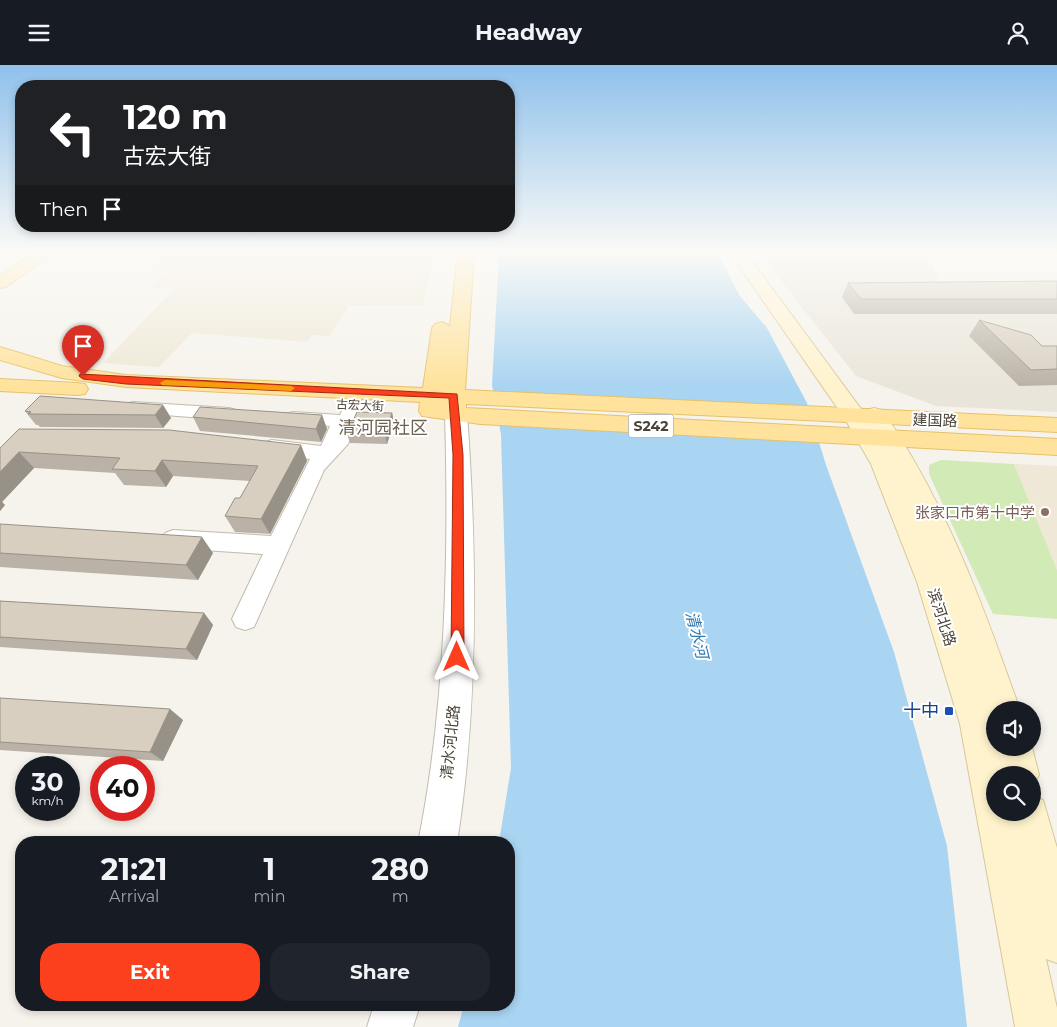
<!DOCTYPE html>
<html lang="en">
<head>
<meta charset="utf-8">
<style>
	body { margin:0; font-family:Montserrat,"Noto Sans SC",sans-serif; background:#20242c; color:#f1f3f6; height:100vh; display:flex; flex-direction:column; font-size:19px; white-space:nowrap }
	* { box-sizing:border-box; margin:0 }
	p { font-size:16px; color:#9ea1a6 }
	.icon { flex:none; width:28px; height:28px; fill:none; stroke:currentColor; stroke-width:2; stroke-linecap:round; stroke-linejoin:round }
	.map { position:relative; flex:1; overflow:hidden }
	.sheet { position:absolute; left:15px; top:771px; width:500px; height:175px; display:flex; flex-direction:column; background:#171b24; border-radius:20px; box-shadow:0 2px 8px #0003 }
	.sheet>* { flex:none }
	.hud { position:absolute; left:15px; top:15px; width:500px; height:152px; border-radius:20px; box-shadow:0 2px 8px #0003; background:#202124; color:#fff; overflow:hidden }
	.controls { position:absolute; left:986px; top:636px; display:grid; gap:10px }
	.controls a { display:grid; place-items:center; width:55px; height:55px; border-radius:50%; background:#171b24; box-shadow:0 2px 8px #0003; font-size:25px }
	.speed { position:absolute; left:15px; top:691px; display:flex; gap:10px; font-size:25px; font-weight:700; text-align:center }
	.speed>* { display:grid; place-content:center; width:65px; height:65px; border-radius:50%; background:#171b24; box-shadow:0 2px 8px #0003; line-height:1 }
	.speed small { font-size:12px; font-weight:400 }
	.speed .limit { border:8px solid #d22; background:#fff; color:#111 }
	.pin { position:absolute; display:grid; place-items:center; width:42px; height:42px; color:#fff; margin:-51px -21px; border-radius:50% 50% 50% 0; rotate:-45deg; box-shadow:0 0 5px #0007 }
	.pin .icon { rotate:45deg }
	.me { position:absolute; width:55px; margin:-28px; rotate:0deg; stroke-linejoin:round; filter:drop-shadow(0 0 4px #0008) }
	.turn { display:flex; align-items:center; gap:18px; height:105px; padding:0 25px; font-size:22px }
	.turn .icon { width:65px; height:65px; stroke-width:2.5 }
	.turn b { display:block; font-size:35px; line-height:42px }
	.then { display:flex; align-items:center; height:48px; padding:0 25px; background:#0003; gap:10px; font-size:19px }
	.eta { display:flex; justify-content:space-evenly; align-items:center; height:85px; text-align:center }
	.eta b { font-size:30px; font-weight:700; line-height:35px }
	.action { display:flex; gap:10px; margin-top:auto; padding:10px 25px }
	.action a { flex:1; height:58px; border-radius:20px; background:#fc3f1d; color:#fff; font-size:20px; font-weight:700; line-height:58px; text-align:center }
	.action a+a { background:#20242c; color:#f1f3f6 }
	header { display:flex; justify-content:space-between; align-items:center; height:65px; padding:0 25px; background:#171b24; font-size:22px; font-weight:700 }
	.map>svg:first-child { display:block }
	.residential { fill:#eae5da }
	.education { fill:#efe8d6 }
	.green { fill:#d2eab5 }
	.water { fill:#a9d4f2 }
	.pier { fill:#f6f3ec }
	.lines { fill:none; stroke-linecap:round; stroke-linejoin:round }
	.minor-casing { stroke:#c2bbae; stroke-width:2 }
	.tertiary-casing { stroke:#c2bbae; stroke-width:2 }
	.secondary-casing { stroke:#d6c79b; stroke-width:2 }
	.primary-casing { stroke:#e6c16a; stroke-width:2 }
	.minor { fill:#fff; fill-rule:evenodd }
	.tertiary { fill:#fff; fill-rule:evenodd }
	.secondary { fill:#fff3cd; fill-rule:evenodd }
	.primary { fill:#ffe39c; fill-rule:evenodd }
	.wall { fill:#bab2a6 }
	.shaded-wall { fill:#979187 }
	.building { fill:#d8cfc1; stroke:#979187 }
	.route { fill:#fc3f1d; stroke:#a42913 }
	.slow { fill:#f59e0b }
	.education-dot { fill:#8d6e63; stroke:#fff; stroke-width:2 }
	.transit-dot { fill:#1a4fb4; stroke:#fff; stroke-width:2 }
	.labels { text-anchor:middle; dominant-baseline:central; stroke-width:4; stroke-linejoin:round; paint-order:stroke }
	.far-street-label { font-size:12px; fill:#4b4439; stroke:#fff }
	.shield { fill:#fff; stroke:#817c74; stroke-width:1 }
	.shield-label { font-size:14px; font-weight:bold; fill:#4b4439 }
	.street-label { font-size:15px; fill:#4b4439; stroke:#fff }
	.education-label { font-size:15px; fill:#785e54; stroke:#fff; text-anchor:end }
	.water-label { font-size:16px; font-style:italic; fill:#2e7ab2; stroke:#fff }
	.quarter-label { font-size:18px; fill:#6e6250; stroke:#fff }
	.near-transit-label { font-size:18px; fill:#164399; stroke:#fff; text-anchor:end }
</style>
</head>
<body>
<header><svg class="icon" aria-label="menu" viewBox="0 0 24 24"><path d="M4 6h16M4 12h16M4 18h16"/></svg>Headway<svg class="icon" aria-label="person" viewBox="0 0 24 24"><circle cx="12" cy="8" r="4"/><path d="M4 21q1-7 8-7t8 7"/></svg></header>
<div class="map">
<svg width="1057" height="962" viewBox="0 0 1057 962">
	<rect width="100%" height="100%" fill="#f6f3ec"/>
	<!-- residential -->
	<path class="residential" d="M759,188h170l11,31h117v128l-121,-6 -80,-30z"/>
	<!-- education -->
	<g class="education">
		<path d="M58,188h376l-11,52 -74,1 -20,30 -17,-1 -5,7 -115,-9 -33,34 -56,-4 72,-75 -25,-1 14,-14 -15,-3 7,-10 -107,-2z"/>
		<path d="M1014,399l43,2v104l-5,-12z"/>
	</g>
	<!-- green -->
	<path class="green" d="M941,395l73,4 43,106v49l-64,-5 -64,-140v-9z"/>
	<!-- water -->
	<path class="water" d="M499,188h219l21,42 28,33 40,75 19,62 68,187 53,194 20,181h-509l6,-22h45v-162l-10,-1 12,-74 -10,-333 -9,-50z"/>
	<!-- pier -->
	<path class="pier" d="M491,328l323,23 8,26 -325,-17z"/>
	<g class="lines">
		<!-- minor casing -->
		<g class="minor-casing">
			<g id="minor">
				<path d="M354,334l7,2 3,4 -16,39 -24,26 -70,157 -9,3 -9,-3 -4,-8 31,-65 -90,-6 -8,-3 -4,-6 4,-6 8,-3 98,6 39,-77 -45,-7 -3,-5 3,-5 7,-2 49,6 9,-20 -44,-4 -3,-4 3,-4 7,-2 47,3 7,-14z"/>
				<path d="M133,337l96,6 7,2 3,4 -3,4 -7,2 -103,-8 -3,-4 3,-4z"/>
			</g>
		</g>
		<!-- tertiary casing -->
		<g class="tertiary-casing">
			<g id="tertiary">
				<path d="M456,341l8,2 3,5c10,141 12,290 -10,430h-39c28,-139 31,-289 27,-430l3,-5z"/>
				<path d="M374,940h46l-7,22h-46z"/>
			</g>
		</g>
		<!-- secondary casing -->
		<g class="secondary-casing">
			<path id="secondary" d="M730,188h16l118,160 2,-3 8,-2 8,2c64,92 101,195 138,300h-25v37h37l7,28 -7,13v-13h-37v38h37v-18l11,5 14,48v115l-11,-4 11,49v19h-42l-55,-303 -43,-142 -46,-118 -26,-45z"/>
		</g>
		<!-- primary casing -->
		<g class="primary-casing">
			<g id="primary">
				<path d="M35,188h18l-47,34 -6,1v-13z"/>
				<path d="M458,188h16l-9,137 592,28v14l-591,-28v4l591,31v16l-577,-31 -58,-8 -3,-5 1,-9 -294,-15 -64,-9 -62,-18v-13l62,19 64,9 297,13 9,-60 3,-4 7,-2 8,4z"/>
				<path d="M0,314l77,4 8,1 3,5 -3,5 -8,1 -77,-4z"/>
			</g>
		</g>
		<!-- minor -->
		<use href="#minor" class="minor"/>
		<!-- tertiary -->
		<use href="#tertiary" class="tertiary"/>
		<!-- secondary -->
		<use href="#secondary" class="secondary"/>
		<!-- primary -->
		<use href="#primary" class="primary"/>
	</g>
	<!-- wall -->
	<g class="wall">
		<path d="M1057,216v33h-203l-12,-17 6,-14z"/>
		<path d="M979,255l63,26h15v39l-38,1 -50,-50z"/>
		<path d="M163,340l8,13 -8,10 -123,-1 -2,-2h-2l-11,-14z"/>
		<path d="M392,348l2,9 -7,22 -37,-1 -3,-9z"/>
		<path d="M322,350l5,14 -6,13 -121,-11 -7,-14z"/>
		<path d="M301,380l6,16 -37,73 -35,-2 -10,-16 15,-18 10,-17 -77,-5 -7,11 -42,-2 -9,-12 -81,-5 -32,34 3,3 -5,6v-63z"/>
		<path d="M0,459l213,29 -15,27 -198,-13z"/>
		<path d="M0,536l204,12 9,12 -16,35 -197,-13z"/>
		<path d="M0,633l183,22 -20,41 -163,-11z"/>
	</g>
	<!-- shaded-wall -->
	<g class="shaded-wall">
		<path d="M163,340l8,13 -8,10 -8,-13z"/>
		<path d="M392,348l2,9 -7,22 -2,-9z"/>
		<path d="M322,350l5,14 -6,13 -5,-13z"/>
		<path d="M301,380l6,16 -37,73 -9,-15z"/>
		<path d="M19,387l15,16 -32,34 3,3 -5,6v-39z"/>
		<path d="M162,395l11,16 -7,11 -11,-16z"/>
		<path d="M202,472l11,16 -15,27 -12,-15z"/>
		<path d="M204,548l9,12 -16,35 -11,-11z"/>
		<path d="M170,644l13,11 -20,41 -13,-9z"/>
	</g>
	<!-- building -->
	<g class="building">
		<path d="M1057,216v18h-196l-13,-16z"/>
		<path d="M979,255l52,15 11,11h15v23l-26,1z"/>
		<path d="M40,331l123,9 -8,10 -127,-1 3,-2 -6,-1z"/>
		<path d="M200,342l122,8 -6,14 -123,-12z"/>
		<path d="M357,347l35,1 -7,22 -38,-1z"/>
		<path d="M19,364l150,1 132,15 -40,74 -36,-3 10,-18h5l18,-32 -96,-6 -7,11 -43,-2 8,-11 -101,-6 -19,20v-24z"/>
		<path d="M0,459l202,13 -16,28 -186,-12z"/>
		<path d="M0,536l204,12 -18,36 -186,-12z"/>
		<path d="M0,633l170,11 -20,43 -150,-10z"/>
	</g>
	<!-- sky -->
	<linearGradient id="sky" x2="0" y2="1"><stop stop-color="#8fc1ec"/><stop offset="0.58" stop-color="#fbfaf6"/><stop offset="1" stop-color="#fbfaf6" stop-opacity="0"/></linearGradient>
	<rect width="1057" height="322" fill="url(#sky)"/>
	<!-- route -->
	<path class="route" d="M80,309l377,20 6,61 1,202 -2,4 -5,2 -4,-2 -2,-4 2,-202 -4,-57 -323,-14 -43,-5 -4,-3z"/>
	<!-- slow -->
	<path class="slow" d="M165,315l126,6 4,2 -4,3 -129,-6 -2,-2z"/>
	<!-- markers -->
	<circle class="education-dot" cx="1045" cy="447" r="5"/>
	<rect class="transit-dot" x="944" y="641" width="10" height="10" rx="2.5"/>
	<g class="labels">
		<!-- far-street labels -->
		<g class="far-street-label">
			<text transform="translate(360 340) rotate(3)">古宏大街</text>
		</g>
		<!-- shield labels -->
		<rect class="shield" x="628.5" y="349.5" width="45" height="23" rx="4"/>
		<g class="shield-label">
			<text x="651" y="361">S242</text>
		</g>
		<!-- street labels -->
		<g class="street-label">
			<text transform="translate(935 355) rotate(2)">建国路</text>
			<text transform="translate(942 552) rotate(72)">滨河北路</text>
			<text transform="translate(450 677) rotate(-84)">清水河北路</text>
		</g>
		<!-- education labels -->
		<g class="education-label">
			<text x="1035" y="447">张家口市第十中学</text>
		</g>
		<!-- water labels -->
		<g class="water-label">
			<text transform="translate(697 570) rotate(76)">清水河</text>
		</g>
		<!-- quarter labels -->
		<g class="quarter-label">
			<text x="383" y="363">清河园社区</text>
		</g>
		<!-- near-transit labels -->
		<g class="near-transit-label">
			<text x="939" y="646">十中</text>
		</g>
	</g>
</svg>
<div class="controls">
<a><svg class="icon" aria-label="sound" viewBox="0 0 24 24"><path d="M4 9h4l5-4v14l-5-4H4zM17 9q2 3 0 6"/></svg></a>
<a><svg class="icon" aria-label="search" viewBox="0 0 24 24"><circle cx="10" cy="10" r="6"/><path d="M15 15l6 6"/></svg></a>
</div>
<div class="speed"><div>30<small>km/h</small></div><div class="limit">40</div></div>
<div class="pin" style="left:83px;top:311px;background:#d93025"><svg class="icon" aria-label="arrive" viewBox="0 0 24 24"><path d="M6 21V4h12l-3 4 3 4H6"/></svg></div>
<svg class="me" style="left:457px;top:592px" viewBox="-20 -20 40 40"><path d="M0-17L14 15 0 8-14 15z" fill="#fc3f1d" stroke="#fff" stroke-width="4"/></svg>
<div class="hud">
<div class="turn"><svg class="icon" aria-label="left" viewBox="0 0 24 24"><path d="M17 20v-9H6M10 6l-5 5 5 5"/></svg><div><b>120 m</b>古宏大街</div></div>
<div class="then">Then<svg class="icon" aria-label="arrive" viewBox="0 0 24 24"><path d="M6 21V4h12l-3 4 3 4H6"/></svg></div>
</div>
<section class="sheet">
<div class="eta">
<div><b>21:21</b><p>Arrival</p></div>
<div><b>1</b><p>min</p></div>
<div><b>280</b><p>m</p></div>
</div>
<div class="action"><a>Exit</a><a>Share</a></div>
</section>
</div>
</body>
</html>
